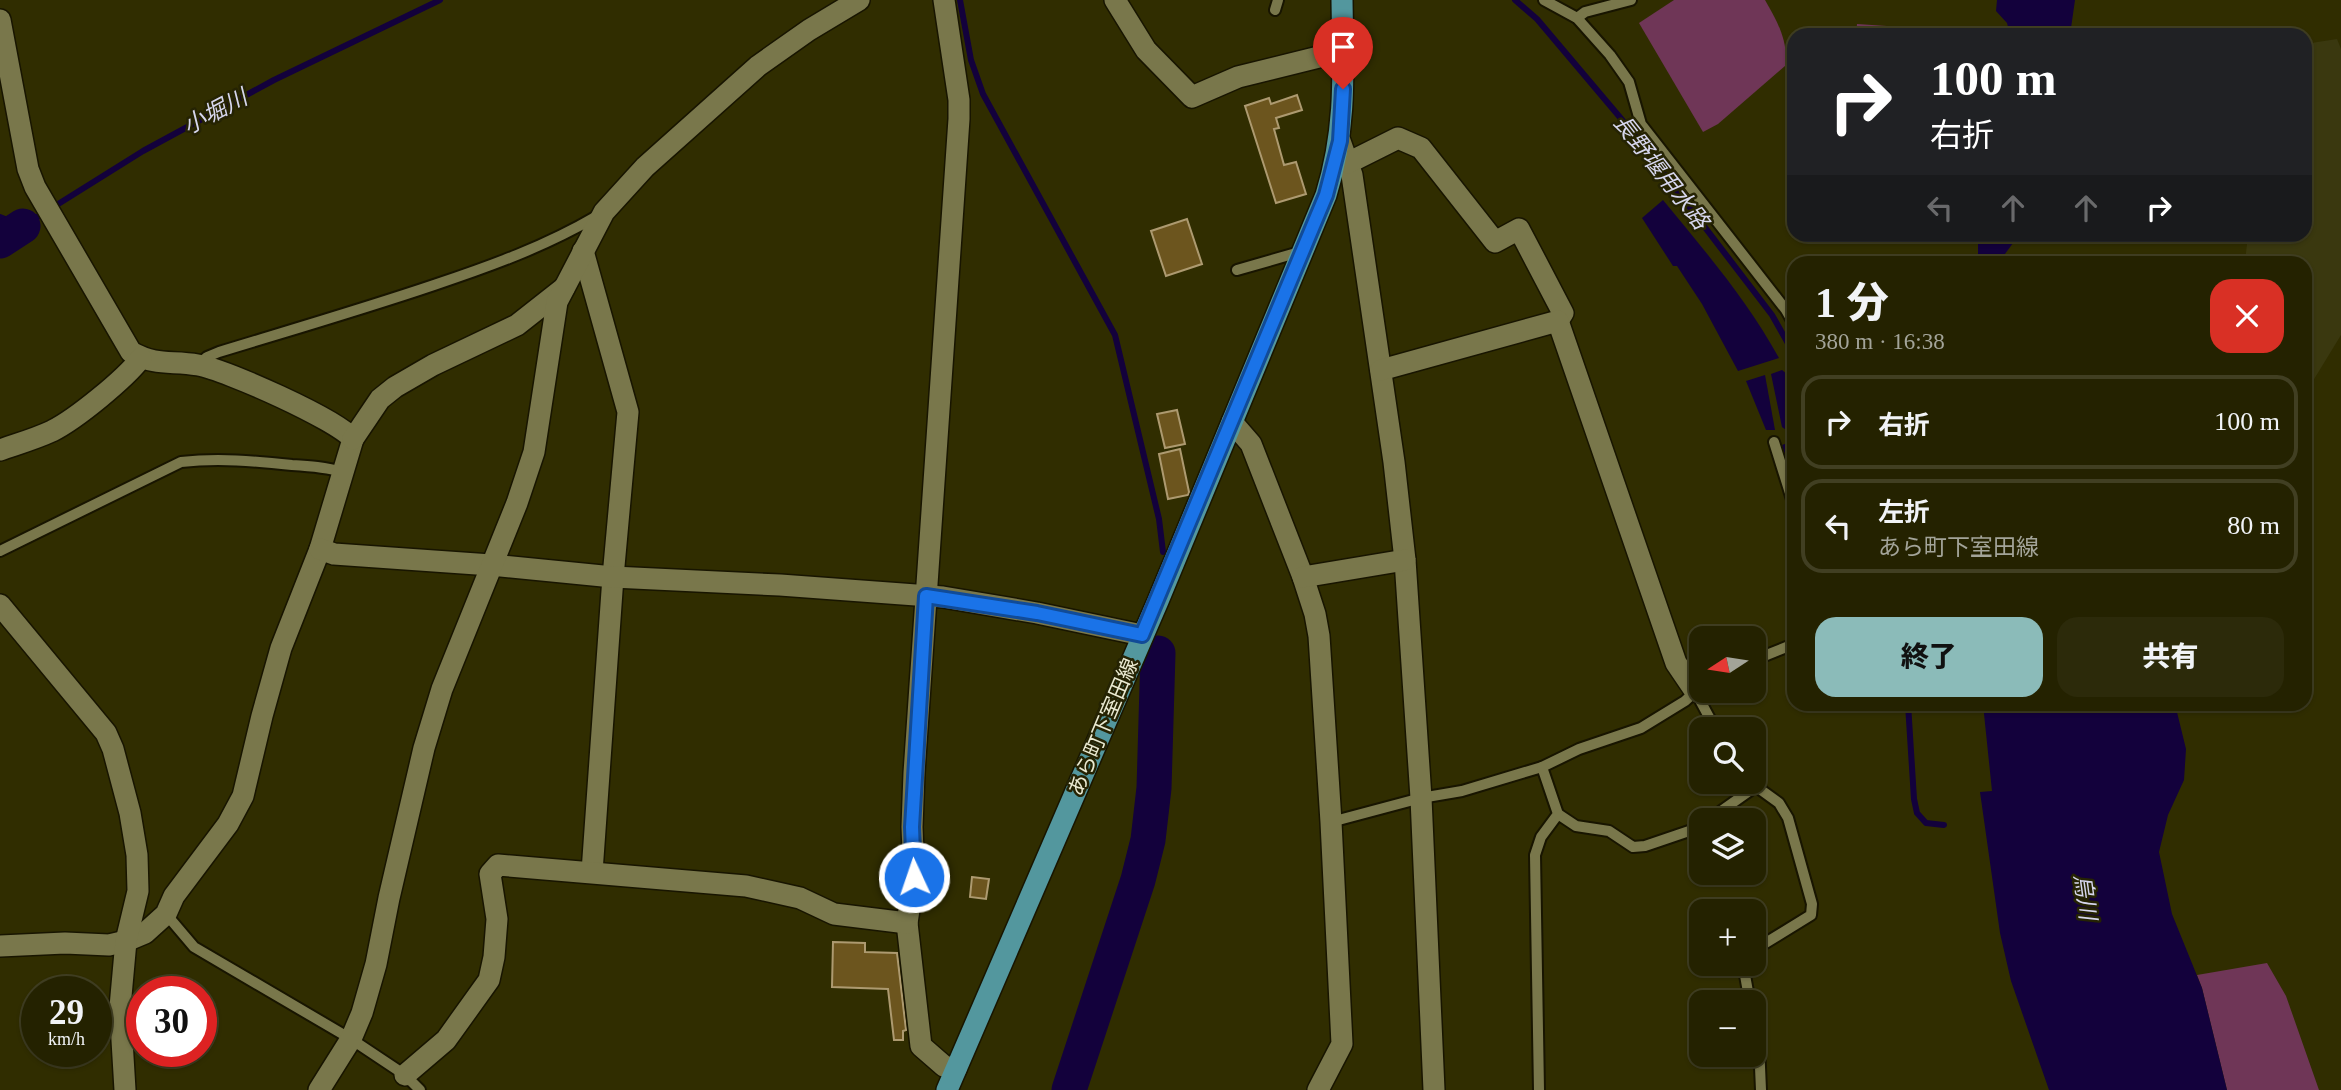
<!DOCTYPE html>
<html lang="ja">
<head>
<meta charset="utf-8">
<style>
	body { margin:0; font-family:"Times New Roman","Noto Sans JP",serif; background:#2c2a0a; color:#f1f3f6; height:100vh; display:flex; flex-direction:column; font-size:26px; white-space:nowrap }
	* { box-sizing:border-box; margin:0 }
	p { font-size:23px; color:#a3a499 }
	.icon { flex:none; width:38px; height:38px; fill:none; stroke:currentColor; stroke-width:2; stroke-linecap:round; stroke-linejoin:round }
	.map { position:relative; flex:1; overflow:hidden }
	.drawer { position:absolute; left:1787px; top:256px; width:525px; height:455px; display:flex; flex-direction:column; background:#242200; border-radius:21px; box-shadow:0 2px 5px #0004,0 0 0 2px #413f22 }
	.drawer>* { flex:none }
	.guide { position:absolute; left:1787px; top:28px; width:525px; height:214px; border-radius:21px; box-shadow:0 2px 5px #0004,0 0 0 2px #413f22; background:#202124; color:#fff; overflow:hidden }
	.needle { width:46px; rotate:258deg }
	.buttons { position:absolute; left:1689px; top:626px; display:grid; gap:14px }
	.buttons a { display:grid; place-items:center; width:77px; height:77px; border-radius:14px; background:#242200; box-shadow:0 2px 5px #0004,0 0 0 2px #413f22; font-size:35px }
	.speed { position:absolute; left:21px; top:976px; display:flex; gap:14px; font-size:35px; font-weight:700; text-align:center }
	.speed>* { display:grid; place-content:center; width:91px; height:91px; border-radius:50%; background:#242200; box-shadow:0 2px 5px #0004,0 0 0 2px #413f22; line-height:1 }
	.speed small { font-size:18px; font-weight:400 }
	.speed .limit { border:10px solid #d22; background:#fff; color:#111 }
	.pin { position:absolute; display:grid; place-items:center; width:60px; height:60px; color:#fff; margin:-72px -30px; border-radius:50% 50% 50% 0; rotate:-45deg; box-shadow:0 0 7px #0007 }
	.pin .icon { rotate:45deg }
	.me { position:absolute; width:77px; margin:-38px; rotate:357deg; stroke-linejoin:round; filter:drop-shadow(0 0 5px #0008) }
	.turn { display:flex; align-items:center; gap:24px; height:147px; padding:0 28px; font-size:32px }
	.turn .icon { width:91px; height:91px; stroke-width:2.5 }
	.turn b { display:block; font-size:49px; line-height:60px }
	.lanes { display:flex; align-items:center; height:66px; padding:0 28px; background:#0003; justify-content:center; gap:35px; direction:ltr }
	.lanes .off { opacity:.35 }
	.round { display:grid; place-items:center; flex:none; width:74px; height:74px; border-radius:21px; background:#2c2a0a }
	.head { display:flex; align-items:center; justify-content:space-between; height:119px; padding:0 28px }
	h1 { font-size:42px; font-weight:800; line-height:52px }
	.primary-button { display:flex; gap:14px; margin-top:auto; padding:14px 28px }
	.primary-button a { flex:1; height:80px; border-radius:21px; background:#8bbbb9; color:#111; font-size:28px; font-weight:800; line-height:80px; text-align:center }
	.primary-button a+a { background:#2c2a0a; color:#f1f3f6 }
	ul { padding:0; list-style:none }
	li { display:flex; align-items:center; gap:21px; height:94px; margin:0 14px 10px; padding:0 14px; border:4px solid #413f22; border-radius:21px }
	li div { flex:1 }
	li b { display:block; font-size:26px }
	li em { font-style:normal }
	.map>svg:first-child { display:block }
	.built { fill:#3a380f }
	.green { fill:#6f3657 }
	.water { fill:#13013c }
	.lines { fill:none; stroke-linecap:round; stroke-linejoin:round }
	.stream { stroke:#13013c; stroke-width:6 }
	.river { stroke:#13013c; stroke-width:35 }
	.building { fill:#6c551e; stroke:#ad9a70; stroke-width:2 }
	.lane-casing { stroke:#181500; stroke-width:14 }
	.street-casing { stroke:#181500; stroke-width:24 }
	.primary-casing { stroke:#181500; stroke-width:24 }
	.lane { stroke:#79774b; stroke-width:10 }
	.street { stroke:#79774b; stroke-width:21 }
	.primary { stroke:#53979e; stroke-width:21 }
	.route-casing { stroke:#114b97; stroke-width:18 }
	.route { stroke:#1a73e8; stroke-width:12 }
	.labels { text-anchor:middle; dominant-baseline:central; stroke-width:5; stroke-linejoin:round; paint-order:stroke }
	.street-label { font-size:21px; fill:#eaead2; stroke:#252303 }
	.water-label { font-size:23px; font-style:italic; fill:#d6d6ed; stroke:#252303 }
</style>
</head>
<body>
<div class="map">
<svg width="2341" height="1090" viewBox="0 0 2341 1090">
	<rect width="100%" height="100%" fill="#302d00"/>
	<!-- built -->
	<path class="built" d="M2337,39l4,10v286l-36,59v-132h-60l3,-27 57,-1v-190z"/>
	<!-- green -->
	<g class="green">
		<path d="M1674,0h91c12,21 24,42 20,66l-67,58 -15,8 -64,-109z"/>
		<path d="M1857,24l60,4v7h-61z"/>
		<path d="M2267,963l19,33 33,94h-92l-25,-102 -5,-13z"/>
	</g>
	<!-- water -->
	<g class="water">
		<path d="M1997,0h78l-5,35h-60l-3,-12 -11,-12z"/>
		<path d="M1663,200c42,51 84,100 116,158l-41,13 -36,-67 -25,-38h-4l-31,-48z"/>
		<path d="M1978,235v-1l41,1 -17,23v4h-24z"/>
		<path d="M1782,370c18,12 12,41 12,60l-5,2 -7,-5 -11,-53z"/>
		<path d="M1765,375l10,55h-9l-20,-49z"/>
		<path d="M1793,441l1,2v44l-12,-42z"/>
		<path d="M1983,704h192l11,45 -2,31 -16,35 -9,37 13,62 30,74 25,102h-178l-38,-109 -11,-48 -20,-141 12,-1z"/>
	</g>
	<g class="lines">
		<!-- stream -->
		<g class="stream">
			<path d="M960,0l11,60 12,34 132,241 44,184 4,33"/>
			<path d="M1515,0l22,19 92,109 143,187 22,39"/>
			<path d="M0,217l23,9 120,-75 131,-71 166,-80"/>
			<path d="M1908,704l6,95 3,14 9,10 18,2"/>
		</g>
		<!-- river -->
		<g class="river">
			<path d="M0,241l23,-15"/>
			<path d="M1069,1090l69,-210 10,-40 6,-52 4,-135"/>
		</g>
	</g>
	<!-- building -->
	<g class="building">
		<path d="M1297,95l5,15 -26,8 3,10 -5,1 10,36 12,-3 10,32 -30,9 -31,-97 24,-8 2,6z"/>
		<path d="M1187,219l15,45 -36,12 -15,-45z"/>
		<path d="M1177,410l8,34 -20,4 -8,-34z"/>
		<path d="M1180,449l9,43 -1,3 -20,4 -9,-45z"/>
		<path d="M972,877l17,2 -3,20 -16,-2z"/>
		<path d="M833,942l32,1v9l32,1 9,77 -3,1v9h-9l-6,-51 -56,-2z"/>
	</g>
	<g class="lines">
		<!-- lane casing -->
		<g class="lane-casing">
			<g id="lane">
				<path d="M1544,0l33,18 33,37 19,27 12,42 145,186 8,14"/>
				<path d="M1275,10l3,-10"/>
				<path d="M1577,18l8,-6 46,-12"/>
				<path d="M1237,270l66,-19"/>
				<path d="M198,365l9,-8 12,-5c72,-22 144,-43 215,-67 57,-19 112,-39 163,-69"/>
				<path d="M1774,442l20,64"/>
				<path d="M0,551l181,-89c37,-4 74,-1 111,3 17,1 34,2 50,7"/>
				<path d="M1754,660l40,-16"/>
				<path d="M1695,691l21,39"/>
				<path d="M1750,782l29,21 9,15 24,86 -1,11 -57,35"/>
				<path d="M1558,814l18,12 33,5 24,16 12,-1 50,-17 6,-4"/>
				<path d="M1707,821l48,-34"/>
				<path d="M1331,822l90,-24 41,-7 80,-24 37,-18 62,-21 44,-27 12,-11"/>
				<path d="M166,914l28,33 157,92 54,36 15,15"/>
				<path d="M1743,964l7,39"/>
				<path d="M1754,1021l5,23 2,46"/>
				<path d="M1539,1090l-4,-235 6,-18 17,-23 -16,-47"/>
			</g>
		</g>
		<!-- street casing -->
		<g class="street-casing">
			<g id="street">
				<path d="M944,0l15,100v19l-45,654 -2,54 2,50 -7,46 14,123 23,20 12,3"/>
				<path d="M1115,0l31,50 46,47 46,-20 105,-26"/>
				<path d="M0,20l28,149 7,18 96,165c27,15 40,8 67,13 28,5 138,54 155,74l-33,110 -39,99 -19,68 -19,80 -15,28 -54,72 -8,18 -21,19 -19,8 -17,4 -44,-2 -65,3"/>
				<path d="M1340,141l12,34 42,287 11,98 16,238 13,292"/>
				<path d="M1348,163l50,-25 23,10 74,94 24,-13 44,84 -5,8"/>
				<path d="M583,251l45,161 -15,165 -21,295"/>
				<path d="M1381,370l177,-49 118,342 19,28"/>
				<path d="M1232,422l19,22 52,133 12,37 4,22 12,186 11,222 -24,46"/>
				<path d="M353,439l27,-40 15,-12 38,-22 84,-40 47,-37"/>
				<path d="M0,450c17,-6 35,-11 52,-19 24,-12 73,-52 89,-73"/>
				<path d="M320,549l14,5 157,11 122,12 167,8 163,12 94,16 105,22"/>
				<path d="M1303,577l102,-17"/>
				<path d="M0,605l106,128 7,16 17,64 7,42 1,36 -12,50 -6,66 5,83"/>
				<path d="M405,1075l41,-35 43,-60 5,-23 3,-38 -7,-45 8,-9 248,21 54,12 34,16 73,9"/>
				<path d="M319,1090l32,-51 11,-26 14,-49 13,-66 35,-150 18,-59 75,-186 17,-51 23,-150 47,-90 41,-45 113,-101 51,-36 50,-30"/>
			</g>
		</g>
		<!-- primary casing -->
		<g class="primary-casing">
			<path id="primary" d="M947,1090l211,-489 168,-406c21,-68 17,-125 16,-195"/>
		</g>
		<!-- lane -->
		<use href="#lane" class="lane"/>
		<!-- street -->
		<use href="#street" class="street"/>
		<!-- primary -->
		<use href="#primary" class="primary"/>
	</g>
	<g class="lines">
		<!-- route casing -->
		<g class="route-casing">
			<path id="route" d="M914,877l-2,-50 14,-231 111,17 105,22 184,-440 14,-54 3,-52"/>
		</g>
		<!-- route -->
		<use href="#route" class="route"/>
	</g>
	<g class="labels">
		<!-- street labels -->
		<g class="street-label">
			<text transform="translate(1103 727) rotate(-67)">あら町下室田線</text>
		</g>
		<!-- water labels -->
		<g class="water-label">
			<text transform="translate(215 112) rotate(-28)">小堀川</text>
			<text transform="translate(1661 172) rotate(52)">長野堰用水路</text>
			<text transform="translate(2085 897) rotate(82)">烏川</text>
		</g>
	</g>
</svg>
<div class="buttons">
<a><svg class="needle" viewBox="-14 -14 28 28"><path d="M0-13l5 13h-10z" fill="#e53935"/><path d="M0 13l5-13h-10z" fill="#a3a499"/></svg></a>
<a><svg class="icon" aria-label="search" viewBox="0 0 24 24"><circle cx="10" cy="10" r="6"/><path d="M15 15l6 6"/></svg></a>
<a><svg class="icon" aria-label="layers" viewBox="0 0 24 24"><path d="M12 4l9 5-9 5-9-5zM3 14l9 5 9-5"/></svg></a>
<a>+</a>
<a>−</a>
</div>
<div class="speed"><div>29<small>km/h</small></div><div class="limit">30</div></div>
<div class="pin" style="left:1343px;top:89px;background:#d93025"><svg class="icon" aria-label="arrive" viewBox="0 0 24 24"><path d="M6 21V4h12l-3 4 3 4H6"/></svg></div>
<svg class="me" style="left:914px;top:877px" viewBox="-20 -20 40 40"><circle r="17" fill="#1a73e8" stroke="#fff" stroke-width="3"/><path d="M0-11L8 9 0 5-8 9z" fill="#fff"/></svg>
<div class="guide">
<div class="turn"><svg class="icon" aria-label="right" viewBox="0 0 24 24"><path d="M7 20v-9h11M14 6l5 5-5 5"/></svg><div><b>100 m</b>右折</div></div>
<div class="lanes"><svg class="icon off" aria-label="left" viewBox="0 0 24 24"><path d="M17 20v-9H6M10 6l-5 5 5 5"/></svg><svg class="icon off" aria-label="ahead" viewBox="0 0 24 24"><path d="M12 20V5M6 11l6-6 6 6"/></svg><svg class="icon off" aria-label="ahead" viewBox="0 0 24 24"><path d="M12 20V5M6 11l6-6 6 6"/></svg><svg class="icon" aria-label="right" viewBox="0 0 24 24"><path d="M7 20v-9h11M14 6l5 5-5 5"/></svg></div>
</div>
<section class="drawer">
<div class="head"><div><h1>1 分</h1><p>380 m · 16:38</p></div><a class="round" style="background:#d93025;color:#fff"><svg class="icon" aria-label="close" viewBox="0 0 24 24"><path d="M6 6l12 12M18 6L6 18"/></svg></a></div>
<ul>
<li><svg class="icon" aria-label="right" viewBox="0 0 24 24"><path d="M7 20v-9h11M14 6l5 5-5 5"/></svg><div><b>右折</b></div><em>100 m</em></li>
<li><svg class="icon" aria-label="left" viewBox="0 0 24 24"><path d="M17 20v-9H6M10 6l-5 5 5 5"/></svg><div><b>左折</b><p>あら町下室田線</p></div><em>80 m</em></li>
</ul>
<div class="primary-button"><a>終了</a><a>共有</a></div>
</section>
</div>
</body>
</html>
